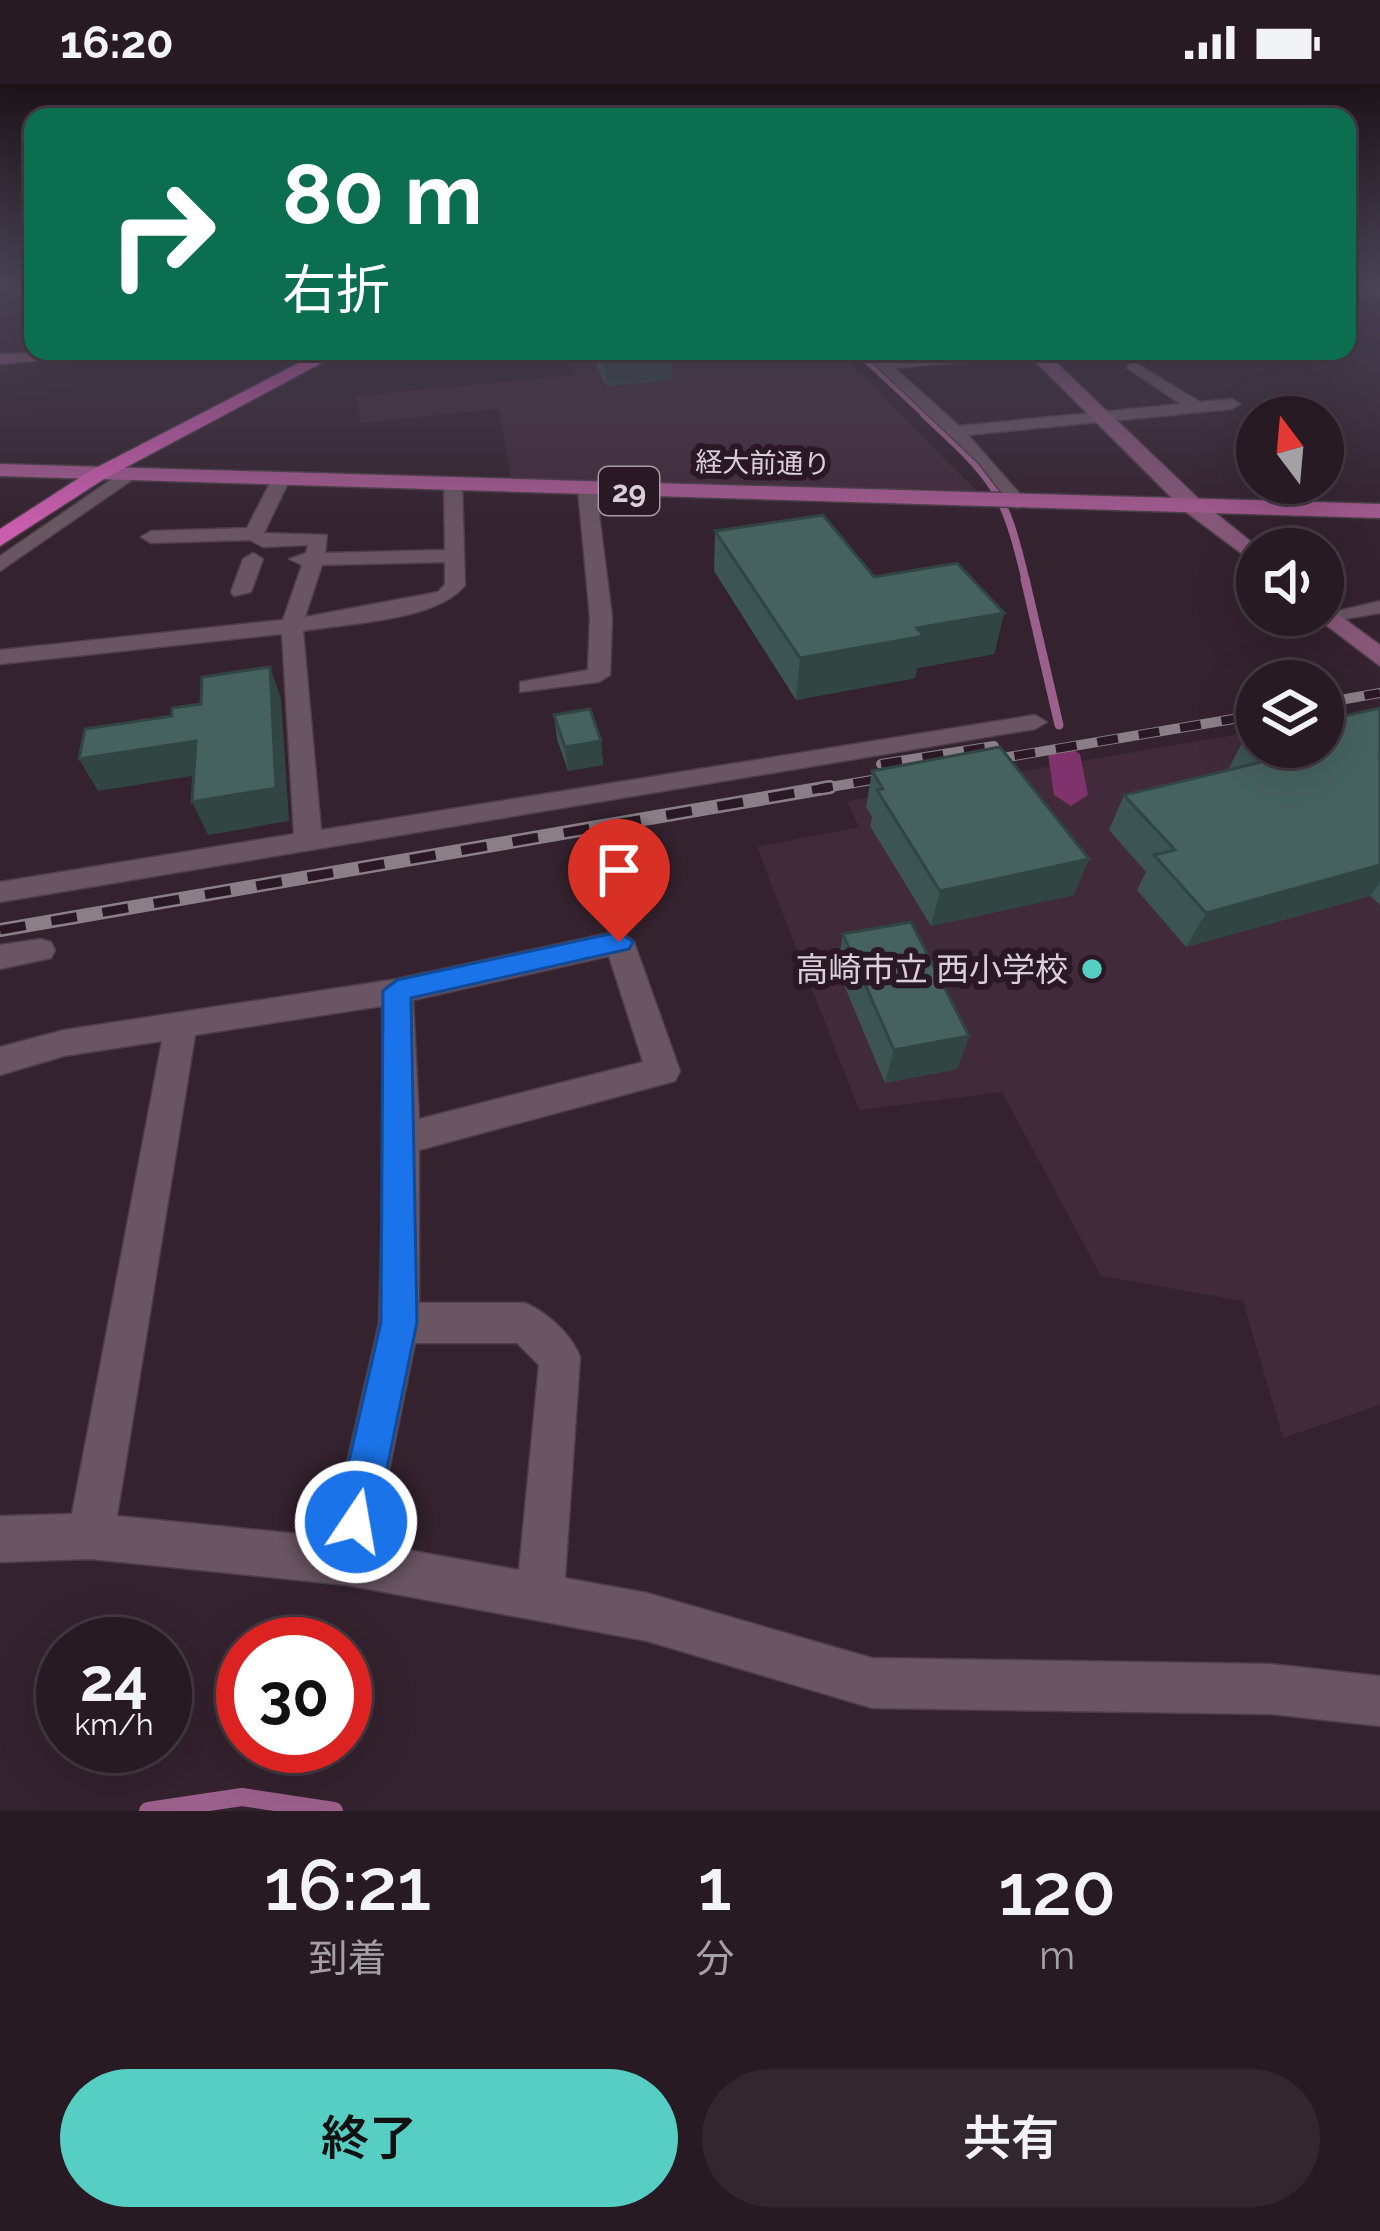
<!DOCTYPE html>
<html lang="ja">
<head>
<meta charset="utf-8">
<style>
	body { margin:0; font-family:Raleway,"Noto Sans JP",sans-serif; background:#33272f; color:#f1f3f6; height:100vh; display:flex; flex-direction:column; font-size:45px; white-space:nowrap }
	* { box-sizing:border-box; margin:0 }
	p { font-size:39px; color:#a4a1a5 }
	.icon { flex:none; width:66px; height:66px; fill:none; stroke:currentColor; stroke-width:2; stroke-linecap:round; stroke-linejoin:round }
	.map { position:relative; height:1727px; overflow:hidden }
	.side { display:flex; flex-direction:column; background:#271a22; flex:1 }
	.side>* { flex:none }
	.guide { position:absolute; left:24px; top:24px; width:1332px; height:252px; border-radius:24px; box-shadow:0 12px 48px #0002,0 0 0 3px #433840; background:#0b6e4f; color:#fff; overflow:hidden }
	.needle { width:78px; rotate:344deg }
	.tools { position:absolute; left:1236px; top:312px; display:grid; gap:24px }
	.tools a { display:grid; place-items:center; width:108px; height:108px; border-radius:50%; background:#271a22; box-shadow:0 12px 48px #0002,0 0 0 3px #433840; font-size:60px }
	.speed { position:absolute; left:36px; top:1533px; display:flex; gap:24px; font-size:60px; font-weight:700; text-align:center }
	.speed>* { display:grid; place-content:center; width:156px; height:156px; border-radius:50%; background:#271a22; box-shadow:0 12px 48px #0002,0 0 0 3px #433840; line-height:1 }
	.speed small { font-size:30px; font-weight:400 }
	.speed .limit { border:18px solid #d22; background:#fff; color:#111 }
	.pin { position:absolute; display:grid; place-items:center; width:102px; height:102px; color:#fff; margin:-123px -51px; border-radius:50% 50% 50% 0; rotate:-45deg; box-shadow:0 0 12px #0007 }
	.pin .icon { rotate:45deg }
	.me { position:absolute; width:132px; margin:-66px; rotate:12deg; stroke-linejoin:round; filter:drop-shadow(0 0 9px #0008) }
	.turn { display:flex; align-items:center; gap:42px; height:252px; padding:0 60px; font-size:54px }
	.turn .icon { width:156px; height:156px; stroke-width:2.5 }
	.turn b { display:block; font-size:84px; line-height:102px }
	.eta { display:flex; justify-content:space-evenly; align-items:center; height:204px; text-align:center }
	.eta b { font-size:72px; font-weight:600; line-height:84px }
	.action { display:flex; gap:24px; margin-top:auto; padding:24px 60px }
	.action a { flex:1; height:138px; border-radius:72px; background:#56cec3; color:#111; font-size:48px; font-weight:600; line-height:138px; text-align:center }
	.action a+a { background:#33272f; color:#f1f3f6 }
	.status { display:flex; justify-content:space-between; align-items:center; height:84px; padding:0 60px; background:#271a22; direction:ltr }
	.status svg { height:33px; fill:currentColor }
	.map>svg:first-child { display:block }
	.built { fill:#412a3a }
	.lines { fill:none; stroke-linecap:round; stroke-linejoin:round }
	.stream-far3 { stroke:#9b618c; stroke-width:6 }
	.stream-far2 { stroke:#9b618c; stroke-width:8 }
	.stream-far1 { stroke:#9b618c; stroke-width:9 }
	.stream { stroke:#9b618c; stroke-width:18 }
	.canal { fill:#7f326b; fill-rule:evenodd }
	.street-casing { stroke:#4d3e49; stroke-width:3 }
	.secondary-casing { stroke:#4d3e49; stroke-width:3 }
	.primary-casing { stroke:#4d3e49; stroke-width:3 }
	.highway-casing { stroke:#4d3e49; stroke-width:3 }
	.street { fill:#6a5563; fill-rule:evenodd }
	.secondary { fill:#875779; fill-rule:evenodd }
	.primary { fill:#a45a8f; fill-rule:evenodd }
	.highway { fill:#ca5dad; fill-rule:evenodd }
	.rail-far1-casing { stroke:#8c7e87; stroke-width:10 }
	.rail-casing { stroke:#8c7e87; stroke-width:14 }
	.rail-far1 { stroke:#2a1925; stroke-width:8; stroke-dasharray:21; stroke-linecap:butt }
	.rail { stroke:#2a1925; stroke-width:9; stroke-dasharray:26; stroke-linecap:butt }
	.wall { fill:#3c5452 }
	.shaded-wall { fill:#314542 }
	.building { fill:#46625f; stroke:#314542; stroke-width:3 }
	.route { fill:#1a73e8; stroke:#114b97; stroke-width:3 }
	.poi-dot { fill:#56cec3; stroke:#2a1925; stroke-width:4.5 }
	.labels { text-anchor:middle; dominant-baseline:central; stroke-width:12; stroke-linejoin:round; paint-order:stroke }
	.far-street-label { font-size:27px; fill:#dcd0d8; stroke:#2a1925 }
	.shield { fill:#2a1925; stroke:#a799a2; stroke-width:3 }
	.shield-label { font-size:30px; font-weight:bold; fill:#dcd0d8 }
	.poi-label { font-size:33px; fill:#dcd0d8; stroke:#2a1925; text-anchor:end }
</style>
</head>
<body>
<div class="status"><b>16:20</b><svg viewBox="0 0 49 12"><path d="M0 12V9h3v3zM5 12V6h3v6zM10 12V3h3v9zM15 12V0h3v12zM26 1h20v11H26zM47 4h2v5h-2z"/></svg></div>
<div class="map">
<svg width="1380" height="1727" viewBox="0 0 1380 1727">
	<rect width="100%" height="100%" fill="#34222e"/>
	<!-- built -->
	<g class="built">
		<path d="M568,267h270l140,141 -467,-13 -12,-70 -139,14 -3,-27 217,-21z"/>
		<path d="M1380,626v695l-97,33 -40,-137 -142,-25 -99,-184 -143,18 -102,-263 102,-20 -12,-26 410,-70v16h66v-27z"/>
	</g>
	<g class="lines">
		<!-- stream-far3 -->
		<path class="stream-far3" d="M856,267l71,66"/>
		<!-- stream-far2 -->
		<path class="stream-far2" d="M924,330c70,65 80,74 102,168"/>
		<!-- stream-far1 -->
		<path class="stream-far1" d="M1025,495l34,146"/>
		<!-- stream -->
		<path class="stream" d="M148,1727l94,-14 92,14"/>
		<!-- canal -->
		<path class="canal" d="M1064,660l16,10 8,41 -17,11 -17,-11 -6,-41z"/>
		<!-- street casing -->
		<g class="street-casing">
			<g id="street">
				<path d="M1380,203v8l-33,3v-8z"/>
				<path d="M861,267h15l10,8 209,-8 -200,17 64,58 222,-22 -54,-36 5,-7 68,41 32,-3 8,5 -8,5 -264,26 59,67 -9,6 -6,-2 -33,-43z"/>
				<path d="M124,387l15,4 -139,96v-15z"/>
				<path d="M281,390l9,5 -26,54 63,2 -2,18 120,-3 -1,-66 9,-5 9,5 3,101c-28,36 -117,38 -162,46l18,199 714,-115 12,7 -12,7 -1035,173v-20l294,-48 -12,-200 -282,30v-14l283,-30 19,-55 -13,-6 17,-6 2,-8 -45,2 -13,-7 -99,3 -10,-6 10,-6 96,-3 25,-49zM445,478v22l-7,8 -133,25 17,-52z"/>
				<path d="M587,401l9,5 16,127 -2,58 -11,7 -79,10v-10l68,-12 2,-53 -12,-127z"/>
				<path d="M253,469l10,6 -12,33 -17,4 -3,-4 12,-33z"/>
				<path d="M1380,517v12l-52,9 -11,-6z"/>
				<path d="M619,847l15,11 46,129 -5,10 -256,69v153h106c23,10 46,31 55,54l-15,221 82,15 225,65 397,6 111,12v50l-111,-12 -397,-6 -225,-67 -300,-56 -256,-26 -91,3v-46l72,-2 90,-473 -98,15 -64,19v-28l64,-17 333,-51zM609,872l34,106 -224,57 -6,-119zM382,922l2,133 -5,184 -49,214 -213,-21 78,-481zM415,1259h102l22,22 -20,205 -145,-26z"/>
				<path d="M40,855l11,3 4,8 -4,8 -51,11v-24z"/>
			</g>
		</g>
		<!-- secondary casing -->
		<g class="secondary-casing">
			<g id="secondary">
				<path d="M99,267l-9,5 -90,8v-10z"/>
				<path d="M1025,267h19l158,151 58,47 -3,16 -71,-53z"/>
				<path d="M1323,519l57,42v21l-66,-50 9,-1z"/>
			</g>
		</g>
		<!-- primary casing -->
		<g class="primary-casing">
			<path id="primary" d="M0,380l1380,40v14l-1380,-42z"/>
		</g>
		<!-- highway casing -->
		<g class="highway-casing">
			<path id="highway" d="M322,267h22l-240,128 -104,67v-17l90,-58z"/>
		</g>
		<!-- street -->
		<use href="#street" class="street"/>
		<!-- secondary -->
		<use href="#secondary" class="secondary"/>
		<!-- primary -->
		<use href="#primary" class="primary"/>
		<!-- highway -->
		<use href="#highway" class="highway"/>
		<!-- rail-far1 casing -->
		<g class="rail-far1-casing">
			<g id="rail-far1">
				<path d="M1323,619l57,-10"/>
				<path d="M973,679l284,-48"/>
				<path d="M881,680l113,-18"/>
				<path d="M812,706l90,-15"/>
			</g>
		</g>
		<!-- rail casing -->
		<g class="rail-casing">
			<path id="rail" d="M0,846l830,-143"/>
		</g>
		<!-- rail-far1 -->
		<use href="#rail-far1" class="rail-far1"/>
		<!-- rail -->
		<use href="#rail" class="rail"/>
	</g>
	<!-- wall -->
	<g class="wall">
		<path d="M590,267h129l-48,5 1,24 -66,6z"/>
		<path d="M715,447l289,82 -10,41 -77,14 -2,10 -119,22 -82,-129z"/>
		<path d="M1380,624v197l-10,-9 -184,51 -49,-57 9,-18 -37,-42 15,-35 104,-25 15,-29z"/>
		<path d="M554,631l47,26 2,24 -35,6 -11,-32z"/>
		<path d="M872,687l202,124 -143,31 -61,-100 2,-9 -6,-10z"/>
		<path d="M843,850l126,102 -12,33 -72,14 -48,-115z"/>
	</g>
	<!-- shaded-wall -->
	<g class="shaded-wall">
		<path d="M656,267h63l-48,5 1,24 -66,6 -2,-28z"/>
		<path d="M1004,529l-10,41 -77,14 -2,10 -119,22 4,-42 117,-30z"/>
		<path d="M270,583l11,32 8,122 -81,14 -16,-33z"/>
		<path d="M196,657l15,32 -113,18 -19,-32z"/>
		<path d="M601,657l2,24 -35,6 -3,-24z"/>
		<path d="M1089,775l-15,36 -143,31 9,-35z"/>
		<path d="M1380,781v17l-10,14 -184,51 20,-34z"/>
		<path d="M969,952l-12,33 -72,14 9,-33z"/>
	</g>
	<!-- building -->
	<g class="building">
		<path d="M601,267h70l-67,7z"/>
		<path d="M823,431l51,62 83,-14 47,50 -87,15 7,8 -124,22 -85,-127z"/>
		<path d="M270,583l6,121 -84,14 4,-61 -117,18 6,-30 87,-13v-8l29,-4 1,-27z"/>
		<path d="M1380,624v157l-174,48 -52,-58 21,-5 -51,-55 142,-34 -23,-20 14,-4v10h66v-26z"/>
		<path d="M590,625l11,32 -36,6 -11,-32z"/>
		<path d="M1000,663l89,112 -149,32 -63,-101 6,-1 -11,-18z"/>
		<path d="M911,838l58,114 -75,14 -51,-116z"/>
	</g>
	<!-- sky -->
	<linearGradient id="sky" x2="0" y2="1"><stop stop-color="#1d1319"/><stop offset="0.45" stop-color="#4a4457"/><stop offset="1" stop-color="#4a4457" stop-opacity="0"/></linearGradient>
	<rect width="1380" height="444" fill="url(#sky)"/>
	<!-- route -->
	<path class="route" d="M619,848l14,10 -4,7 -218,49 6,324 -41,200 -6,15 -14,6 -15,-6 -6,-15 46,-200 2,-331 14,-11z"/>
	<!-- markers -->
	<circle class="poi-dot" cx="1092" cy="885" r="12"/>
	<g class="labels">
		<!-- far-street labels -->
		<g class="far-street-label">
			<text transform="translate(763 379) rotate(1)">経大前通り</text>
		</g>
		<!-- shield labels -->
		<rect class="shield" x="599" y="383" width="60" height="48" rx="9"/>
		<g class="shield-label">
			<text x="629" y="407">29</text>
		</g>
		<!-- poi labels -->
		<g class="poi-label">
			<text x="1068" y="885">高崎市立 西小学校</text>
		</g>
	</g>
</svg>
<div class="tools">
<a><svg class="needle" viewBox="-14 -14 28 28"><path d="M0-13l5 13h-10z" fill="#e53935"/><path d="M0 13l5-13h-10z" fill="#a4a1a5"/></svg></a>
<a><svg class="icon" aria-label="sound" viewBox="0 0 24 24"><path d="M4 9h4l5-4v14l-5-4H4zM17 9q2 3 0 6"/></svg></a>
<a><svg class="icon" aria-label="layers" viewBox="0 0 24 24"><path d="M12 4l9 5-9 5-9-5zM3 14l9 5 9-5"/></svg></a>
</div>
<div class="speed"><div>24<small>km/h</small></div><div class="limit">30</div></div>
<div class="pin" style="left:619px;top:858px;background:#d93025"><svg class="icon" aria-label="arrive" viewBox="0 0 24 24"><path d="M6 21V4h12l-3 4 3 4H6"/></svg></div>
<svg class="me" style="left:356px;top:1438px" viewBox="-20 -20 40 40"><circle r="17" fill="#1a73e8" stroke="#fff" stroke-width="3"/><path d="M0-11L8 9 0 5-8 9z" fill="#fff"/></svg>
<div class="guide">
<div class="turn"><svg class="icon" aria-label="right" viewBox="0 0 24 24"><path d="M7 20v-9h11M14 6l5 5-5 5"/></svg><div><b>80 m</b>右折</div></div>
</div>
</div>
<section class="side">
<div class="eta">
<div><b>16:21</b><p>到着</p></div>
<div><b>1</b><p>分</p></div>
<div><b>120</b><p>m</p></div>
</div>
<div class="action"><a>終了</a><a>共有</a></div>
</section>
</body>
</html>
